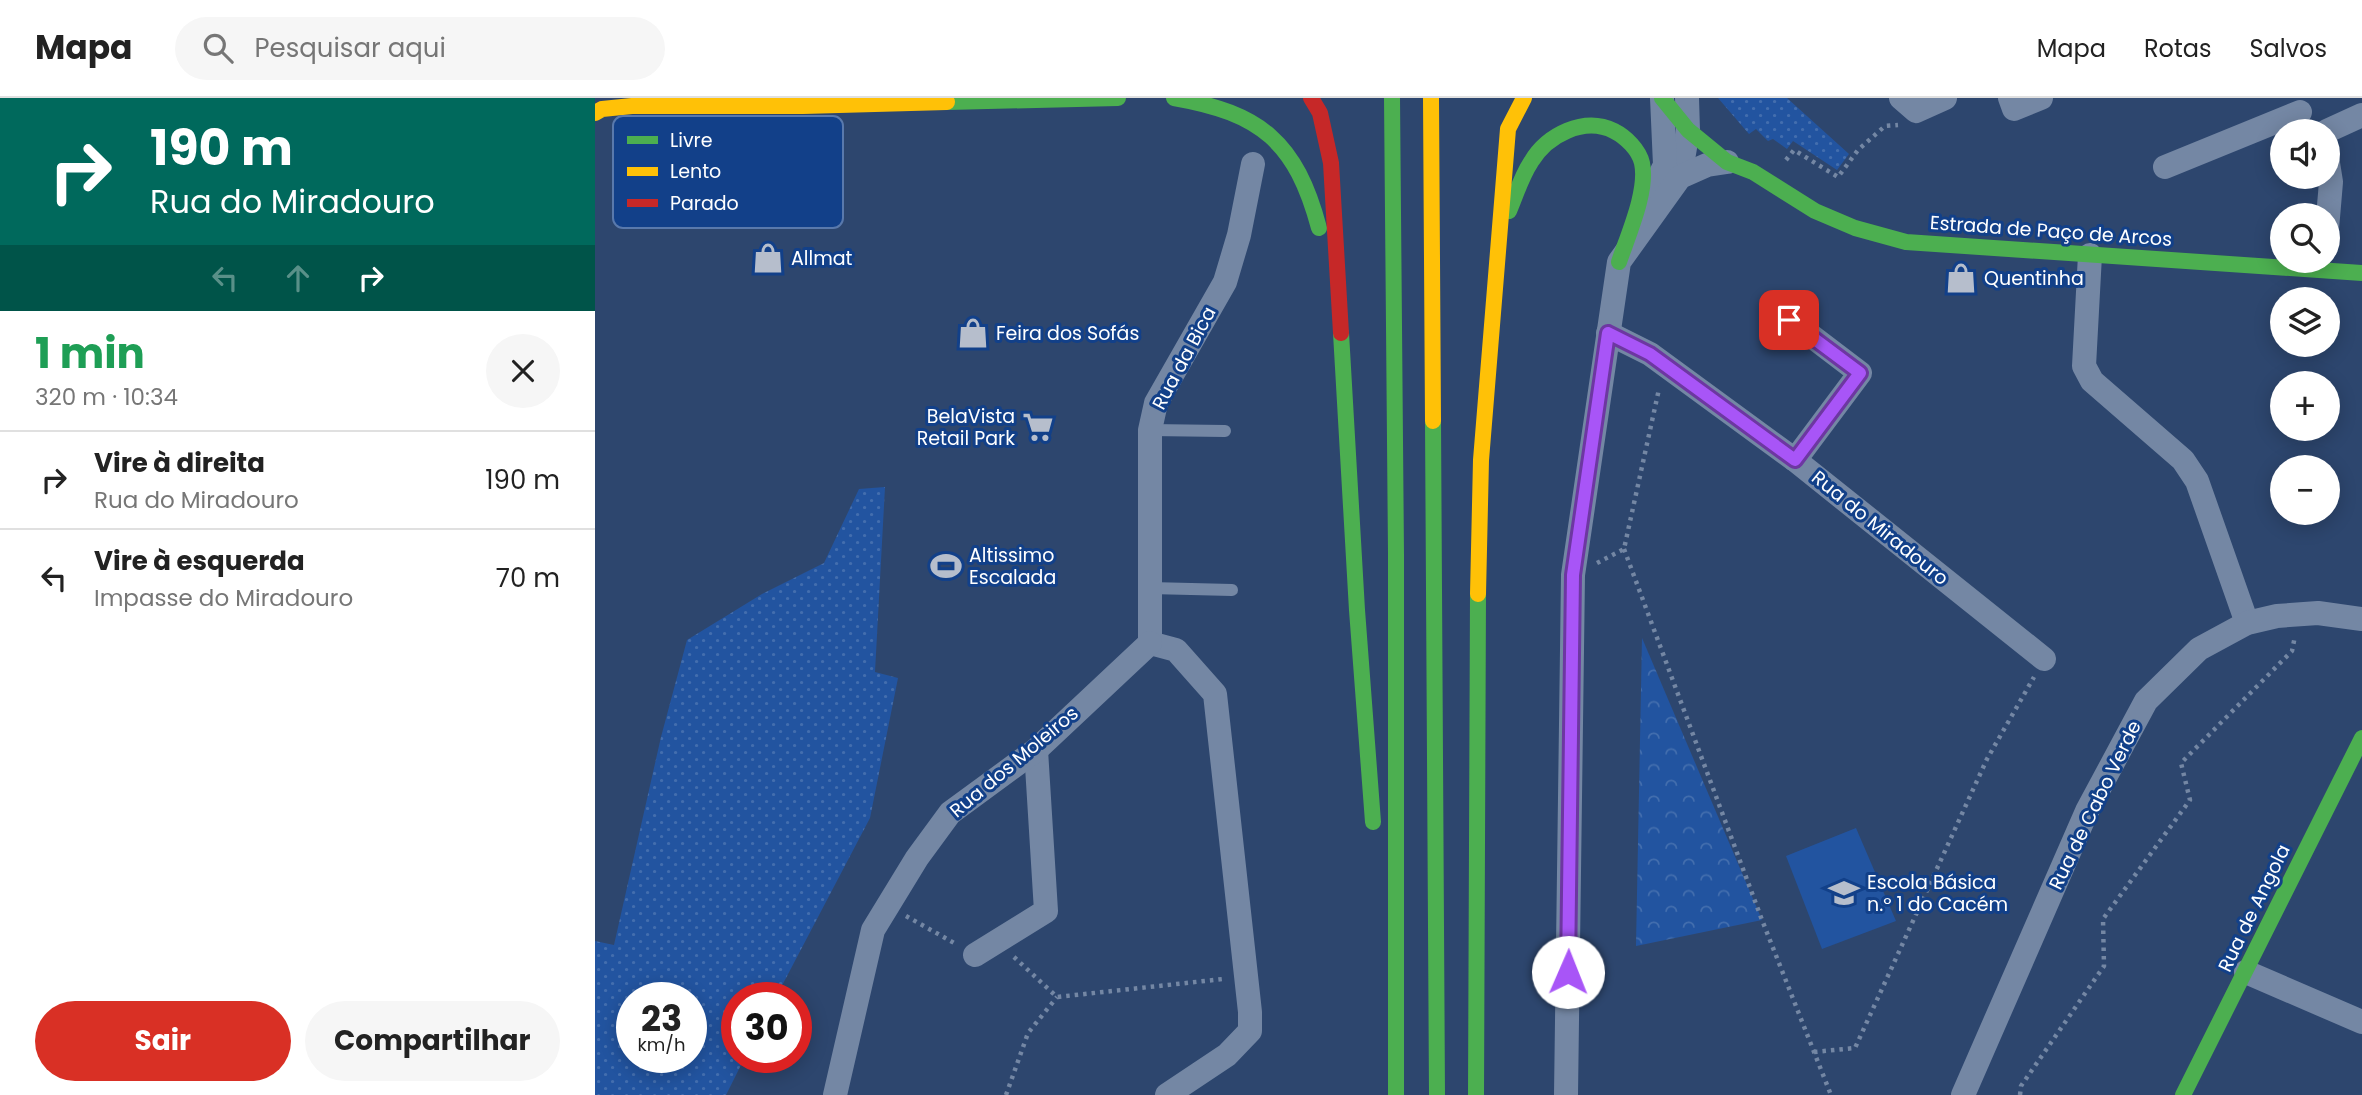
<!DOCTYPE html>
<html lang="pt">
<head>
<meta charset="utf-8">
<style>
	body { margin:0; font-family:Poppins,sans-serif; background:#f6f6f6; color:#222; height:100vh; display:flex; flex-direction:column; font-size:26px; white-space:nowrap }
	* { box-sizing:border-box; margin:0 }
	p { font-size:23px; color:#767676 }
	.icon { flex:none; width:38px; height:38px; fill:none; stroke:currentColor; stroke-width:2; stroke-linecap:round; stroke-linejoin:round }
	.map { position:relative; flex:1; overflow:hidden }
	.sheet { display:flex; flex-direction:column; background:#fff; width:595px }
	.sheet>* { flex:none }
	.guide { background:#00695c; color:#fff; overflow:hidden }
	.buttons { position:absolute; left:1675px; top:21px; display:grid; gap:14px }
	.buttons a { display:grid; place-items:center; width:70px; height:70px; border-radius:50%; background:#fff; box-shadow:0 4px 18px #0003; font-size:35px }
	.speed { position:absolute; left:21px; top:884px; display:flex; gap:14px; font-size:35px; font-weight:700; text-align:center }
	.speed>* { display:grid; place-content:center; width:91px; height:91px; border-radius:50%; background:#fff; box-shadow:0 4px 18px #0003; line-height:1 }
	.speed small { font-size:18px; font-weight:400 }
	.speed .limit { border:10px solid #d22; background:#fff; color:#111 }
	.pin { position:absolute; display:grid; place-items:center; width:60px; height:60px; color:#fff; margin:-30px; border-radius:14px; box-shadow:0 4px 10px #0006 }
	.me { position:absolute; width:77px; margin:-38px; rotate:1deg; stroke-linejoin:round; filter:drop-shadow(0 0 5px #0008) }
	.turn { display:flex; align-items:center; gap:24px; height:147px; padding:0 35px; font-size:32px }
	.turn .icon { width:91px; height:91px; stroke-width:2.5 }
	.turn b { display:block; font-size:49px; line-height:60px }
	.lanes { display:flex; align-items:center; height:66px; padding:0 35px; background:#0003; justify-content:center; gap:35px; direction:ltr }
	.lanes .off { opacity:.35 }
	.round { display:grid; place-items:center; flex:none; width:74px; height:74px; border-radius:37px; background:#f6f6f6 }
	.headline { display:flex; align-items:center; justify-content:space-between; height:119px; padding:0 35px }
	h1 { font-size:42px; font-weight:700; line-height:52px; color:#1e9e55 }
	.button { display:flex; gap:14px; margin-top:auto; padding:14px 35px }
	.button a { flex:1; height:80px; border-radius:42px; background:#d93025; color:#fff; font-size:28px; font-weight:700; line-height:80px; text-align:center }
	.button a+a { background:#f6f6f6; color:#222 }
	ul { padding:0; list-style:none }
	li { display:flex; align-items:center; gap:21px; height:98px; padding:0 35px; border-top:2px solid #e0e0e0 }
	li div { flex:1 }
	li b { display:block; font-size:26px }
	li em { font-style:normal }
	header { display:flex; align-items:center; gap:42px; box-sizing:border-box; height:98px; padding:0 35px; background:#fff; border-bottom:2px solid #e0e0e0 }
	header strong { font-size:33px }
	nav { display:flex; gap:38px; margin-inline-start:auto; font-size:24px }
	.search { width:490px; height:63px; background:#f6f6f6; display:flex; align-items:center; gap:18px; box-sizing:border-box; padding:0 24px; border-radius:38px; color:#767676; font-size:26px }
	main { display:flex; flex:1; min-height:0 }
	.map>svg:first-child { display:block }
	.grass { fill:url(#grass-dots); fill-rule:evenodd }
	.forest { fill:url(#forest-crowns) }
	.garden { fill:#2254a0 }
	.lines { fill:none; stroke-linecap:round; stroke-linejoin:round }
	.path { stroke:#7487a4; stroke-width:4.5; stroke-dasharray:3.5 5; stroke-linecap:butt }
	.lane { stroke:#7487a4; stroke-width:12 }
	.street { stroke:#7487a4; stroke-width:24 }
	.fast { stroke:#4caf50; stroke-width:16 }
	.slow { stroke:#ffc107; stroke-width:16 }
	.jam { stroke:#c62828; stroke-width:16 }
	.route-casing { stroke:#6d37a1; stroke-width:18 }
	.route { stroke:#a855f7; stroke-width:12 }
	.labels { text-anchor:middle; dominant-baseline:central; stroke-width:6; stroke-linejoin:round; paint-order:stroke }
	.street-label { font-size:19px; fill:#fff; stroke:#124089 }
	.poi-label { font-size:19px; fill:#fff; stroke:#124089; text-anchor:start }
	.key { fill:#124089; stroke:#5979ac; stroke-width:2 }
	.key-label { font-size:19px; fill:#fff }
</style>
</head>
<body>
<header>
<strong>Mapa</strong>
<div class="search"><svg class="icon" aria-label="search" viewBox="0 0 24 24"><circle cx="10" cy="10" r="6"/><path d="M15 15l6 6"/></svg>Pesquisar aqui</div>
<nav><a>Mapa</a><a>Rotas</a><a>Salvos</a></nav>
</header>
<main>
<section class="sheet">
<div class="guide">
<div class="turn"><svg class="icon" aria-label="right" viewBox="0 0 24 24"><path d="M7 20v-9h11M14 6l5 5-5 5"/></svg><div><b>190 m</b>Rua do Miradouro</div></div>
<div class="lanes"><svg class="icon off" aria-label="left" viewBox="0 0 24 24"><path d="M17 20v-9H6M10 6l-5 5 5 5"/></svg><svg class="icon off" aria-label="ahead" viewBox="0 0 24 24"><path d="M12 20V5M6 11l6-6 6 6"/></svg><svg class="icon" aria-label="right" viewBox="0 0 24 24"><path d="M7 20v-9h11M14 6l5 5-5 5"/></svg></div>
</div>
<div class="headline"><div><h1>1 min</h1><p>320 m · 10:34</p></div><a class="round"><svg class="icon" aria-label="close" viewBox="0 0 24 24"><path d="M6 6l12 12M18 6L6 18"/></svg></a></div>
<ul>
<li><svg class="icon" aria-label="right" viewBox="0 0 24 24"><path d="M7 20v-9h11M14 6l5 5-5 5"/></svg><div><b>Vire à direita</b><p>Rua do Miradouro</p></div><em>190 m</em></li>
<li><svg class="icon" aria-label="left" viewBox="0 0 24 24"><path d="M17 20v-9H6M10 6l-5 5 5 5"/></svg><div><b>Vire à esquerda</b><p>Impasse do Miradouro</p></div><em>70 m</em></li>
</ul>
<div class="button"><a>Sair</a><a>Compartilhar</a></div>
</section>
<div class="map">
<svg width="1767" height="997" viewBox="0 0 1767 997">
	<defs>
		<pattern id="grass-dots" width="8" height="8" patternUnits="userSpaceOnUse" patternTransform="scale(1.75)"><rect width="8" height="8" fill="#2254a0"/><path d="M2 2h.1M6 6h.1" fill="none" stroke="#436eae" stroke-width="1.8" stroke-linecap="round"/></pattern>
		<pattern id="forest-crowns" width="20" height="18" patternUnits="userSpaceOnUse" patternTransform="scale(1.75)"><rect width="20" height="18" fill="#2254a0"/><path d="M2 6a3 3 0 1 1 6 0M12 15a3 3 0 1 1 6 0" fill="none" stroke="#436eae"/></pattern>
	</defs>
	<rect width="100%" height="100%" fill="#2d466e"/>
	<!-- grass -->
	<g class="grass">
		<path d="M1123,0h69l62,56 -12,16 -44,-29 -6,8 -14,-10 -5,2 -12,-12 -7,5z"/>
		<path d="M290,389l-10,185 23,6 -28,140 -94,179 -39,1v59h8l-19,38h-131v-154l19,4 47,-208 26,-97 75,-46 62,-31 35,-74zM37,900h59v59h-59z"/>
	</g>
	<!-- forest -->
	<path class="forest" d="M1047,540l120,282 -126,26z"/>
	<!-- garden -->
	<path class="garden" d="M1261,730l40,93 -74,28 -36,-93z"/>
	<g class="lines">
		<!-- path -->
		<g class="path">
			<path d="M1191,62l8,-10 44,27 20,-27 27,-24 13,-1"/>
			<path d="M1029,451l138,371 69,175"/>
			<path d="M1002,465l27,-14 35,-160"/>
			<path d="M311,818l50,28"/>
			<path d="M419,859l43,40 166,-18"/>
			<path d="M1219,954l41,-4 132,-289 47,-82"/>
			<path d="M411,997l22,-62 29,-36"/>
			<path d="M1425,997l1,-9 83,-120 -1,-47 87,-119 -9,-37 111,-112 3,-15"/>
		</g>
		<!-- lane -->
		<g class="lane">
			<path d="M555,332l75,1"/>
			<path d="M555,490l82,2"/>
		</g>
		<!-- street -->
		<g class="street">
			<path d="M1306,0l15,13 29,-13"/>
			<path d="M1415,0l4,11 27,-11"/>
			<path d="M1732,33l35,-16"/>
			<path d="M1732,59l4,25 -4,47"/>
			<path d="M1570,69l135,-55"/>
			<path d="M1085,79l8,-47 -1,-32"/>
			<path d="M1052,103l18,-36 -3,-67"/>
			<path d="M1495,157l-6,111 8,15 91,79 14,21 50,142"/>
			<path d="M1194,221l71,54 -65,87"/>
			<path d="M1013,235l42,21 145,106 249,199"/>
			<path d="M555,545l26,7 39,44 35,318v19l-23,24 -60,40"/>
			<path d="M555,545v-213l6,-27 69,-121 14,-47 14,-71"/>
			<path d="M380,857l71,-44 -10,-161"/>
			<path d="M1651,874l116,50"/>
			<path d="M240,997l38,-165 44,-72 33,-45 86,-63 114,-107"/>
			<path d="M971,997l7,-520 46,-313 61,-85 27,-12 20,-3"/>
			<path d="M1368,997l124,-284 59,-110 53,-52 48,-26 30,-7 41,-3 44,6"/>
		</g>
		<!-- fast -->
		<g class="fast">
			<path d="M579,0c87,15 122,44 145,130"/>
			<path d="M797,0l4,456v541"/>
			<path d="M1067,0l26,32 39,32 26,10 62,39 40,17 51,14 456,31"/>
			<path d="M352,4l171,-4"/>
			<path d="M914,113c7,-16 12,-34 22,-49 16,-27 53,-46 83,-31 12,6 25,19 28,32 6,28 -14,72 -23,99"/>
			<path d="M746,235l16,277 16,212"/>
			<path d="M838,323l4,674"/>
			<path d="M881,997l2,-501"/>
			<path d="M1588,997l179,-357"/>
		</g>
		<!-- slow -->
		<g class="slow">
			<path d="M836,0l2,323"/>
			<path d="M0,15l7,-4 30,-3h171l144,-4"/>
			<path d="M883,496l3,-134 27,-331 16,-31"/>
		</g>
		<!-- jam -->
		<path class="jam" d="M716,0l9,15 11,50 10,170"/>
	</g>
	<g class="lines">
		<!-- route casing -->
		<g class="route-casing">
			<path id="route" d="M973,874l5,-397 35,-242 42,21 145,106 65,-87 -71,-53"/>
		</g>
		<!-- route -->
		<use href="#route" class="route"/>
	</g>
	<!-- icons -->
	<defs>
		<g id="shop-bare" transform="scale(2.415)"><path d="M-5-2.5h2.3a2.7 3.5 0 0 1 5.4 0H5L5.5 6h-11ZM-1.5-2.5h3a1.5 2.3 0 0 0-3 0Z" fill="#b6becc" stroke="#124089" stroke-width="2.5" paint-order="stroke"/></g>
		<g id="supermarket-bare" transform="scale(2.415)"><path d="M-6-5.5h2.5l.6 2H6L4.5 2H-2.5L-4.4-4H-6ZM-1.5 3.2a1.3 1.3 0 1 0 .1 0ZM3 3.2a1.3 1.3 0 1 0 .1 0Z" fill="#b6becc" stroke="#124089" stroke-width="2.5" paint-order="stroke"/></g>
		<g id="stadium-bare" transform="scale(2.415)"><path d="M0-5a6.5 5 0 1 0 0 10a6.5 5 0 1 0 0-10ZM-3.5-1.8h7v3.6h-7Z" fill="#b6becc" stroke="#124089" stroke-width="2.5" paint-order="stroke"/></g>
		<g id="school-bare" transform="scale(2.415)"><path d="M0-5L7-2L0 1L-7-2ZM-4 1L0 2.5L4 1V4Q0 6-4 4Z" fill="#b6becc" stroke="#124089" stroke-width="2.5" paint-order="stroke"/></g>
	</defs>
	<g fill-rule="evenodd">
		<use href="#shop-bare" x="173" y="160"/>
		<use href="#shop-bare" x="1366" y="180"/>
		<use href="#shop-bare" x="378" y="235"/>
		<use href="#supermarket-bare" x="443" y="329"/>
		<use href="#stadium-bare" x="351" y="468"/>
		<use href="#school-bare" x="1249" y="795"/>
	</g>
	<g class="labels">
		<!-- street labels -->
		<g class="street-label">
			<text transform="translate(1456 133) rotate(4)">Estrada de Paço de Arcos</text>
			<text transform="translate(589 260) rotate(-62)">Rua da Bica</text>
			<text transform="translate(1285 430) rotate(39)">Rua do Miradouro</text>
			<text transform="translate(419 664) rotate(-40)">Rua dos Moleiros</text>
			<text transform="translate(1500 707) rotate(-64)">Rua de Cabo Verde</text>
			<text transform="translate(1659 810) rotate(-64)">Rua de Angola</text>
		</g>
		<!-- poi labels -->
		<g class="poi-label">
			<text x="196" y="160">Allmat</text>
			<text x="1389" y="180">Quentinha</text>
			<text x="401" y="235">Feira dos Sofás</text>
			<text x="420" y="318" text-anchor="end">BelaVista<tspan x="420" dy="22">Retail Park</tspan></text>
			<text x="374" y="457">Altissimo<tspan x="374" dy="22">Escalada</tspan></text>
			<text x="1272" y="784">Escola Básica<tspan x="1272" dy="22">n.º 1 do Cacém</tspan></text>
		</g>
	</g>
	<!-- legend -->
	<rect x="18" y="18" width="230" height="112" rx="10" class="key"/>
	<rect x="32" y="38" width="31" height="8" fill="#4caf50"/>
	<rect x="32" y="69" width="31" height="9" fill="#ffc107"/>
	<rect x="32" y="101" width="31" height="8" fill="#c62828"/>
	<g class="key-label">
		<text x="75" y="49">Livre</text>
		<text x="75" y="80">Lento</text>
		<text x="75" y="112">Parado</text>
	</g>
</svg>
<div class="buttons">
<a><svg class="icon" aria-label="sound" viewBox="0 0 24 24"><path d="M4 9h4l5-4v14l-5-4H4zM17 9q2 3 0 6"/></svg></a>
<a><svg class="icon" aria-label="search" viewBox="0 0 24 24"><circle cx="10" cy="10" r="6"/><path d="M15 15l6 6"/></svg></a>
<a><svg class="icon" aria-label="layers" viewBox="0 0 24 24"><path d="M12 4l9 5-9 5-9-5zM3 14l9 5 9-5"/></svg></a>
<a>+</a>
<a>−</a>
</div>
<div class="speed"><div>23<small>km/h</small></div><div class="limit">30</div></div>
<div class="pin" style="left:1194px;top:222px;background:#d93025"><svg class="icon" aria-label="arrive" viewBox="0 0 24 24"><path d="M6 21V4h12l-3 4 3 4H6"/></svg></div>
<svg class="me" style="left:973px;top:874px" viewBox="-20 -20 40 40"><circle r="19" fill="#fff"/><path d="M0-13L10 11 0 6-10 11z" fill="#a855f7"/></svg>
</div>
</main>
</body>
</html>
